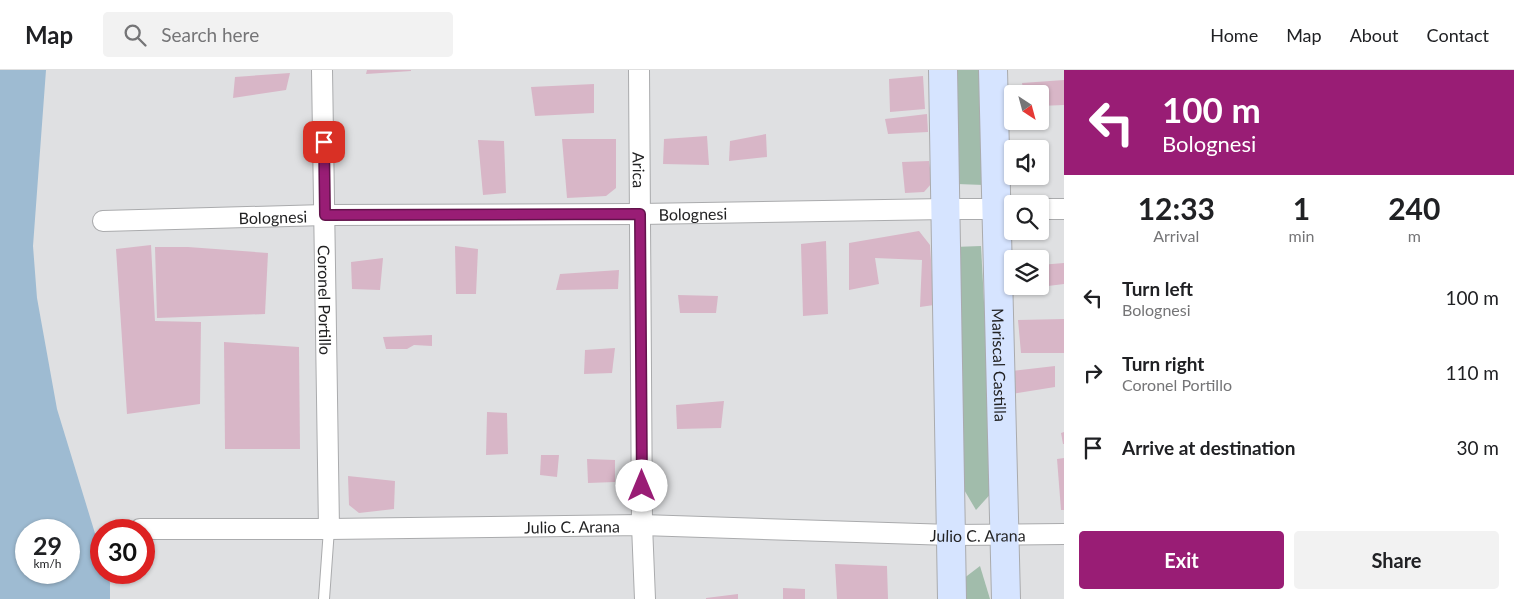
<!DOCTYPE html>
<html lang="en">
<head>
<meta charset="utf-8">
<style>
	body { margin:0; font-family:Lato,sans-serif; background:#f2f2f2; color:#202124; height:100vh; display:flex; flex-direction:column; font-size:19px; white-space:nowrap }
	* { box-sizing:border-box; margin:0 }
	p { font-size:16px; color:#757577 }
	.icon { flex:none; width:28px; height:28px; fill:none; stroke:currentColor; stroke-width:2; stroke-linecap:round; stroke-linejoin:round }
	.map { position:relative; flex:1; overflow:hidden }
	.side { display:flex; flex-direction:column; background:#fff; width:450px }
	.side>* { flex:none }
	.guide { background:#991d75; color:#fff; overflow:hidden }
	.needle { width:32px; rotate:144deg }
	.controls { position:absolute; left:1004px; top:15px; display:grid; gap:10px }
	.controls a { display:grid; place-items:center; width:45px; height:45px; border-radius:5px; background:#fff; box-shadow:0 1px 4px #0004; font-size:25px }
	.speed { position:absolute; left:15px; top:449px; display:flex; gap:10px; font-size:25px; font-weight:700; text-align:center }
	.speed>* { display:grid; place-content:center; width:65px; height:65px; border-radius:50%; background:#fff; box-shadow:0 1px 4px #0004; line-height:1 }
	.speed small { font-size:12px; font-weight:400 }
	.speed .limit { border:8px solid #d22; background:#fff; color:#111 }
	.pin { position:absolute; display:grid; place-items:center; width:42px; height:42px; color:#fff; margin:-21px; border-radius:10px; box-shadow:0 2px 8px #0006 }
	.me { position:absolute; width:55px; margin:-28px; rotate:0deg; stroke-linejoin:round; filter:drop-shadow(0 0 4px #0008) }
	.turn { display:flex; align-items:center; gap:18px; height:105px; padding:0 15px; font-size:22px }
	.turn .icon { width:65px; height:65px; stroke-width:2.5 }
	.turn b { display:block; font-size:35px; line-height:42px }
	.eta { display:flex; justify-content:space-evenly; align-items:center; height:85px; text-align:center }
	.eta b { font-size:30px; font-weight:700; line-height:35px }
	.action { display:flex; gap:10px; margin-top:auto; padding:10px 15px }
	.action a { flex:1; height:58px; border-radius:5px; background:#991d75; color:#fff; font-size:20px; font-weight:700; line-height:58px; text-align:center }
	.action a+a { background:#f2f2f2; color:#202124 }
	ul { padding:0; list-style:none }
	li { display:flex; align-items:center; gap:15px; height:75px; padding:0 15px }
	li div { flex:1 }
	li b { display:block; font-size:19px }
	li em { font-style:normal }
	header { display:flex; align-items:center; gap:30px; box-sizing:border-box; height:70px; padding:0 25px; background:#fff; border-bottom:1px solid #e0e0e0 }
	header strong { font-size:24px }
	nav { display:flex; gap:28px; margin-inline-start:auto; font-size:18px }
	.search { width:350px; height:45px; background:#f2f2f2; display:flex; align-items:center; gap:12px; box-sizing:border-box; padding:0 18px; border-radius:5px; color:#757577; font-size:19px }
	main { display:flex; flex:1; min-height:0 }
	.map>svg:first-child { display:block }
	.green { fill:#a1bcab }
	.water { fill:#9ebbd2; fill-rule:evenodd }
	.building { fill:#d8b6c7 }
	.lines { fill:none; stroke-linecap:round; stroke-linejoin:round }
	.lane-casing { stroke:#aaabad; stroke-width:12 }
	.street-casing { stroke:#aaabad; stroke-width:22 }
	.secondary-casing { stroke:#aaabad; stroke-width:30 }
	.lane { stroke:#fff; stroke-width:10 }
	.street { stroke:#fff; stroke-width:20 }
	.secondary { stroke:#d6e4ff; stroke-width:28 }
	.route-casing { stroke:#63134c; stroke-width:12 }
	.route { stroke:#991d75; stroke-width:9 }
	.labels { text-anchor:middle; dominant-baseline:central; stroke-width:5; stroke-linejoin:round; paint-order:stroke }
	.street-label { font-size:16px; fill:#222223; stroke:#dfe0e2 }
</style>
</head>
<body>
<header>
<strong>Map</strong>
<div class="search"><svg class="icon" aria-label="search" viewBox="0 0 24 24"><circle cx="10" cy="10" r="6"/><path d="M15 15l6 6"/></svg>Search here</div>
<nav><a>Home</a><a>Map</a><a>About</a><a>Contact</a></nav>
</header>
<main>
<div class="map">
<svg width="1064" height="529" viewBox="0 0 1064 529">
	<rect width="100%" height="100%" fill="#dfe0e2"/>
	<!-- green -->
	<g class="green">
		<path d="M954,0h27l3,115 -27,-1z"/>
		<path d="M981,176l13,244 -18,20 -13,-22 -9,-241z"/>
		<path d="M980,496l10,33h-30l-1,-17z"/>
	</g>
	<!-- water -->
	<path class="water" d="M0,0h46l-13,176 4,52 20,111 44,144v19l6,1 3,10v16h-110zM26,460h43v42h-43z"/>
	<!-- building -->
	<g class="building">
		<path d="M367,0h44v1l-45,3z"/>
		<path d="M290,3l-4,17 -53,8 2,-21z"/>
		<path d="M923,6l2,33 -35,3 -1,-33z"/>
		<path d="M1064,10v25l-24,1v-12h-16l-2,-11z"/>
		<path d="M594,14v29l-59,3 -4,-29z"/>
		<path d="M927,44l1,18 -40,2 -3,-15z"/>
		<path d="M766,64l1,23 -38,4 1,-20z"/>
		<path d="M707,66l2,29 -46,-1 1,-25z"/>
		<path d="M562,69h54v49l-10,8 -39,2z"/>
		<path d="M478,70l26,1 2,52 -23,2z"/>
		<path d="M929,91l3,22 -8,9 -19,1 -3,-31z"/>
		<path d="M919,161l11,14 4,60 -14,2 2,-47 -47,-2 4,26 -30,6v-47z"/>
		<path d="M826,171l2,73 -25,2 -2,-72z"/>
		<path d="M151,175l4,76 46,1 -1,82 -73,10 -11,-165z"/>
		<path d="M455,176l23,3 -2,45h-20z"/>
		<path d="M155,177h33l80,6 -3,61 -108,4z"/>
		<path d="M383,188l-3,32 -28,-1 -1,-27z"/>
		<path d="M1064,193v21l-24,3v-22z"/>
		<path d="M619,200l-1,19 -62,1 4,-16z"/>
		<path d="M1013,216h22v2l-21,2z"/>
		<path d="M678,225l40,1 -2,17h-36z"/>
		<path d="M1064,249v34h-43l-3,-33z"/>
		<path d="M432,265v11l-18,-1 -7,4h-21l-3,-12z"/>
		<path d="M224,272l75,5 1,102h-75z"/>
		<path d="M615,278l-3,25 -28,1 1,-24z"/>
		<path d="M1055,296v21l-44,7 1,-23z"/>
		<path d="M724,331l-3,27 -44,1 -1,-24z"/>
		<path d="M487,342l20,1 1,41 -22,1z"/>
		<path d="M1064,362v12h-1l-2,-11z"/>
		<path d="M541,385h18l-2,22 -17,-2z"/>
		<path d="M1064,388v52h-3l-4,-51z"/>
		<path d="M587,389l28,1v22l-27,1z"/>
		<path d="M348,406l47,5 -1,28 -35,4 -10,-8z"/>
		<path d="M835,494l52,2 1,33h-51z"/>
		<path d="M783,518l22,1v10h-22z"/>
		<path d="M738,524v5h-32v-1z"/>
	</g>
	<g class="lines">
		<!-- lane casing -->
		<g class="lane-casing">
			<path id="lane" d="M324,529l5,-70"/>
		</g>
		<!-- street casing -->
		<g class="street-casing">
			<g id="street">
				<path id="s1" d="M322,0l7,459"/>
				<path id="s2" d="M639,0l3,455 3,74"/>
				<path d="M1040,139h24"/>
				<path id="s3" d="M103,151l222,-6 315,-1 306,-5h66"/>
				<path id="s4" d="M140,459h189l313,-4 309,10 113,-1"/>
			</g>
		</g>
		<!-- secondary casing -->
		<g class="secondary-casing">
			<g id="secondary">
				<path d="M943,0l9,529"/>
				<path id="s5" d="M993,0l13,529"/>
			</g>
		</g>
		<!-- lane -->
		<use href="#lane" class="lane"/>
		<!-- street -->
		<use href="#street" class="street"/>
		<!-- secondary -->
		<use href="#secondary" class="secondary"/>
	</g>
	<g class="lines">
		<!-- route casing -->
		<g class="route-casing">
			<path id="route" d="M324,72l1,73 315,-1 2,272"/>
		</g>
		<!-- route -->
		<use href="#route" class="route"/>
	</g>
	<g class="labels">
		<!-- street labels -->
		<g class="street-label">
			<text stroke="none"><textPath href="#s2" startOffset="100">Arica</textPath></text>
			<text stroke="none"><textPath href="#s3" startOffset="590">Bolognesi</textPath></text>
			<text stroke="none"><textPath href="#s3" startOffset="170">Bolognesi</textPath></text>
			<text stroke="none"><textPath href="#s1" startOffset="230">Coronel Portillo</textPath></text>
			<text stroke="none"><textPath href="#s5" startOffset="295">Mariscal Castilla</textPath></text>
			<text stroke="none"><textPath href="#s4" startOffset="432">Julio C. Arana</textPath></text>
			<text stroke="none"><textPath href="#s4" startOffset="838">Julio C. Arana</textPath></text>
		</g>
	</g>
</svg>
<div class="controls">
<a><svg class="needle" viewBox="-14 -14 28 28"><path d="M0-13l5 13h-10z" fill="#e53935"/><path d="M0 13l5-13h-10z" fill="#757577"/></svg></a>
<a><svg class="icon" aria-label="sound" viewBox="0 0 24 24"><path d="M4 9h4l5-4v14l-5-4H4zM17 9q2 3 0 6"/></svg></a>
<a><svg class="icon" aria-label="search" viewBox="0 0 24 24"><circle cx="10" cy="10" r="6"/><path d="M15 15l6 6"/></svg></a>
<a><svg class="icon" aria-label="layers" viewBox="0 0 24 24"><path d="M12 4l9 5-9 5-9-5zM3 14l9 5 9-5"/></svg></a>
</div>
<div class="speed"><div>29<small>km/h</small></div><div class="limit">30</div></div>
<div class="pin" style="left:324px;top:72px;background:#d93025"><svg class="icon" aria-label="arrive" viewBox="0 0 24 24"><path d="M6 21V4h12l-3 4 3 4H6"/></svg></div>
<svg class="me" style="left:642px;top:416px" viewBox="-20 -20 40 40"><circle r="19" fill="#fff"/><path d="M0-13L10 11 0 6-10 11z" fill="#991d75"/></svg>
</div>
<section class="side">
<div class="guide">
<div class="turn"><svg class="icon" aria-label="left" viewBox="0 0 24 24"><path d="M17 20v-9H6M10 6l-5 5 5 5"/></svg><div><b>100 m</b>Bolognesi</div></div>
</div>
<div class="eta">
<div><b>12:33</b><p>Arrival</p></div>
<div><b>1</b><p>min</p></div>
<div><b>240</b><p>m</p></div>
</div>
<ul>
<li><svg class="icon" aria-label="left" viewBox="0 0 24 24"><path d="M17 20v-9H6M10 6l-5 5 5 5"/></svg><div><b>Turn left</b><p>Bolognesi</p></div><em>100 m</em></li>
<li><svg class="icon" aria-label="right" viewBox="0 0 24 24"><path d="M7 20v-9h11M14 6l5 5-5 5"/></svg><div><b>Turn right</b><p>Coronel Portillo</p></div><em>110 m</em></li>
<li><svg class="icon" aria-label="arrive" viewBox="0 0 24 24"><path d="M6 21V4h12l-3 4 3 4H6"/></svg><div><b>Arrive at destination</b></div><em>30 m</em></li>
</ul>
<div class="action"><a>Exit</a><a>Share</a></div>
</section>
</main>
</body>
</html>
